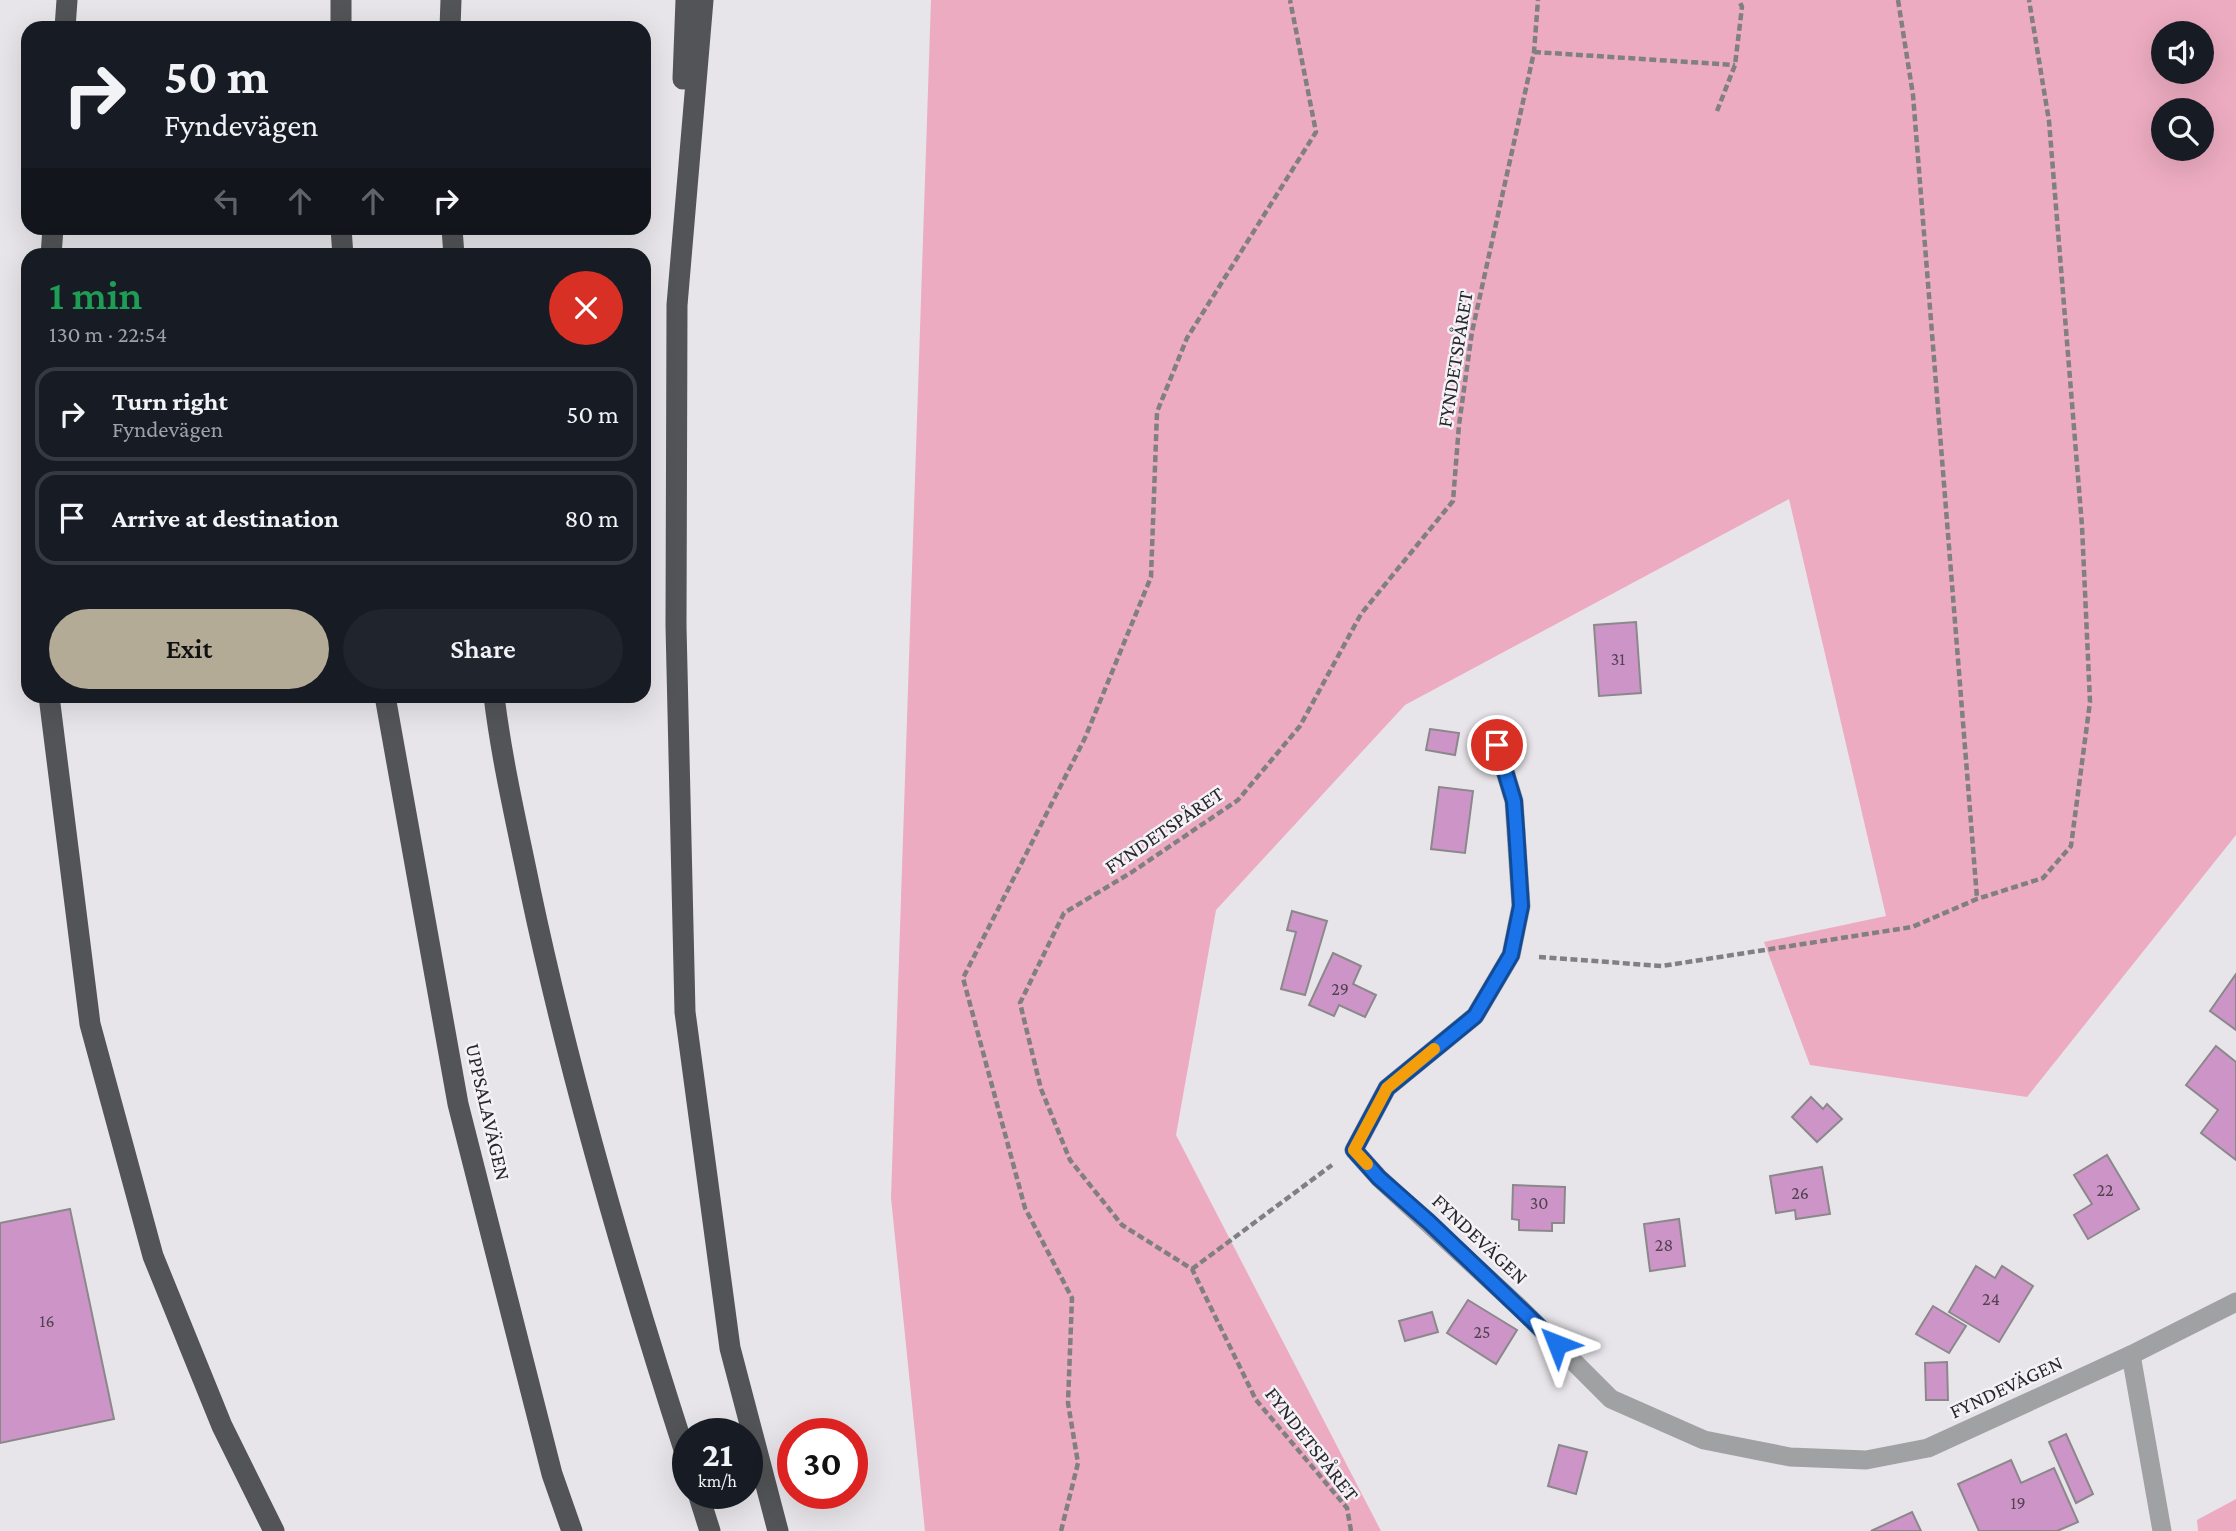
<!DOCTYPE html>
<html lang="en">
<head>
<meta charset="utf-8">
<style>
	body { margin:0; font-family:"Crimson Pro",serif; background:#20242c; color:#f1f3f6; height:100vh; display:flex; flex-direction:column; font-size:26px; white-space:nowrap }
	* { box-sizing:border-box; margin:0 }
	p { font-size:23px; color:#9ea1a6 }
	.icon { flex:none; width:38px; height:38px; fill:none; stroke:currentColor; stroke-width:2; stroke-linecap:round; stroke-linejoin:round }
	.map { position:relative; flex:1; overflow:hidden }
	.panel { position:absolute; left:21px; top:248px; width:630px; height:455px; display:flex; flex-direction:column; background:#171b24; border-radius:21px; box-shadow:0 7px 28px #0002 }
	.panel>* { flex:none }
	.hud { position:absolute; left:21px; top:21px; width:630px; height:214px; border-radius:21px; box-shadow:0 7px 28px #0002; background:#171b24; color:#f1f3f6; overflow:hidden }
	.controls { position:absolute; left:2151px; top:21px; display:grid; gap:14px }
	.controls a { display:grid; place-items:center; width:63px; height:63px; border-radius:50%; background:#171b24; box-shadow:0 7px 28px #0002; font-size:35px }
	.speed { position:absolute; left:672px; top:1418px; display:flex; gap:14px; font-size:35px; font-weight:700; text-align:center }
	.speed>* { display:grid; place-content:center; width:91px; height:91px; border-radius:50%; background:#171b24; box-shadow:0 7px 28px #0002; line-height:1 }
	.speed small { font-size:18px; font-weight:400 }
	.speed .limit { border:10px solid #d22; background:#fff; color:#111 }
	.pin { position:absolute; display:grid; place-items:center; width:60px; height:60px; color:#fff; margin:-30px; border:4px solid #fff; border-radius:50%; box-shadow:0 2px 7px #0007 }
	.me { position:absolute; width:77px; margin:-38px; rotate:315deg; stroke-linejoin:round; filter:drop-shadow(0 0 5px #0008) }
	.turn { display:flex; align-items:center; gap:24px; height:147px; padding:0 28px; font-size:32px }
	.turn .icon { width:91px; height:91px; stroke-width:2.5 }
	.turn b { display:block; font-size:49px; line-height:60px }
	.lanes { display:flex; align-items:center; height:66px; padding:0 28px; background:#0003; justify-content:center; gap:35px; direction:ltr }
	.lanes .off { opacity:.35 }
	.round { display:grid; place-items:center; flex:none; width:74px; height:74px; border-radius:37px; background:#20242c }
	.summary { display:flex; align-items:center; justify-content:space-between; height:119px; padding:0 28px }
	h1 { font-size:42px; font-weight:600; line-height:52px; color:#1e9e55 }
	.button { display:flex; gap:14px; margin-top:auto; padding:14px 28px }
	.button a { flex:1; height:80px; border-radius:42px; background:#b4ab97; color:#111; font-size:28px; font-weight:600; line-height:80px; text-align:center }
	.button a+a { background:#20242c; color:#f1f3f6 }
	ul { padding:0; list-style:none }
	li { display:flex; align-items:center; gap:21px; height:94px; margin:0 14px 10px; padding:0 14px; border:4px solid #363941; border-radius:21px }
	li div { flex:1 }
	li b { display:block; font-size:26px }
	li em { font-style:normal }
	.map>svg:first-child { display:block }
	.green { fill:#ecabc0; fill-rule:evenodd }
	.building { fill:#cd95c7; stroke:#8b888b; stroke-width:2 }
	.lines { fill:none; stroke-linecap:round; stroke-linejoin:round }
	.path { stroke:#807f81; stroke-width:4.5; stroke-dasharray:7 3.5; stroke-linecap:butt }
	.minor { stroke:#a0a1a3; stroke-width:19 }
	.motorway { stroke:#535457; stroke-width:21 }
	.route-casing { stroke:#114b97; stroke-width:18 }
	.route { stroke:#1a73e8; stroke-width:12 }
	.slow { stroke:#f59e0b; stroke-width:12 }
	.labels { text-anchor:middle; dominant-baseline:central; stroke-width:5; stroke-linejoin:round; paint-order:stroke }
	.number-label { font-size:18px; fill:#514350 }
	.street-label { font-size:21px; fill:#282829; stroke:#f4f2f7 }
</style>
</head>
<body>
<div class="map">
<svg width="2236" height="1531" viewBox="0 0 2236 1531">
	<rect width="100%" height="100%" fill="#e7e5e9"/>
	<!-- green -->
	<g class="green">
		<path d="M931,0h1305v835l-209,262 -217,-32 -46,-123 122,-26 -97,-417 -384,206 -189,205 -40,225 205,396h-456l-34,-333zM2163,33h39v39h-39zM2163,110h39v39h-39z"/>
		<path d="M2236,1499v32h-38l-1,-11z"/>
	</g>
	<!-- building -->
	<g class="building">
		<path d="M1636,622l5,71 -42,3 -5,-71z"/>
		<path d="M1430,729l29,4 -4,22 -29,-5z"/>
		<path d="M1439,787l34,4 -8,62 -34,-4z"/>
		<path d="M1292,911l35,10 -22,74 -24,-6 15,-57 -9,-2z"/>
		<path d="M1333,953l28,13 -8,18 23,11 -11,22 -26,-12 -5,11 -25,-11z"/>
		<path d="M2236,974v56l-26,-19z"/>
		<path d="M2216,1046l20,16v98l-35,-27 17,-23 -32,-25z"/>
		<path d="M1811,1097l12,12 4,-5 15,15 -25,23 -25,-25z"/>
		<path d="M2107,1155l32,54 -51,30 -14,-24 18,-11 -18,-29z"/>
		<path d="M1822,1167l8,47 -34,5 -1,-9 -19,3 -6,-37z"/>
		<path d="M1513,1185l52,2 -1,36h-12v8l-33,-1v-10l-7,-1z"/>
		<path d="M70,1209l44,210 -114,24v-220z"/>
		<path d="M1679,1219l6,47 -35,5 -6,-47z"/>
		<path d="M1976,1266l19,12 7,-12 31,20 -34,56 -50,-30z"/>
		<path d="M1468,1300l49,30 -21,34 -49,-31z"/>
		<path d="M1933,1306l33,20 -17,27 -33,-19z"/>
		<path d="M1432,1312l6,20 -33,9 -6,-20z"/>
		<path d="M1947,1362l1,38h-22l-1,-37z"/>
		<path d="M2066,1434l27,60 -17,9 -27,-61z"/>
		<path d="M1559,1445l28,7 -11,42 -28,-8z"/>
		<path d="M2011,1460l10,23 33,-15 24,54 -21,9h-78l-21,-47z"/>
		<path d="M1912,1512l9,19h-50z"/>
	</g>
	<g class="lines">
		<!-- path -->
		<g class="path">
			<path d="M1898,0l15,95 64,803"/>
			<path d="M1534,52l201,13"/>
			<path d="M1717,111l18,-46 7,-58 -3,-7"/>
			<path d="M1539,957l123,9 250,-39 65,-28 66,-21 28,-32 19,-144 -8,-176 -33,-405 -20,-121"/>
			<path d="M1192,1269l140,-104"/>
			<path d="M1061,1531l17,-68 -10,-60 4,-105 -47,-90 -62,-230 122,-240 66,-161 6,-165 30,-74 129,-206 -26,-132"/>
			<path d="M1351,1531l-4,-23 -91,-108 -64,-131 -70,-44 -52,-65 -29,-71 -21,-86 44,-90 68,-41 106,-72 62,-74 61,-112 92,-113 6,-76 13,-93 62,-280 4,-52"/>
		</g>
		<!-- minor -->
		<g class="minor">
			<path d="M1497,745l17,56 7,105 -10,49 -36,61 -88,72 -33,62 25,28 141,130 91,91 93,41 86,17 76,3 62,-12 203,-93 105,-53"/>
			<path d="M2131,1355l31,176"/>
		</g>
		<!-- motorway -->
		<g class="motorway">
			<path d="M341,0v28"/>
			<path d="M703,0l-26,305 -1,321 9,386 45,336 48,183"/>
			<path d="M65,28l2,-28"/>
			<path d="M450,28l1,-28"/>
			<path d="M683,79l3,-79"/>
			<path d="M341,228l2,28"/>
			<path d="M452,228l2,28"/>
			<path d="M51,256l2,-28"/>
			<path d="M49,696l41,328 63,232 69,170 52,105"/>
			<path d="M385,696l73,408 94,370 20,57"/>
			<path d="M494,696c8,66 23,129 36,193 41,194 97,385 158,573"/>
			<path d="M698,1493l12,38"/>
		</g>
	</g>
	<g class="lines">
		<!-- route casing -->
		<g class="route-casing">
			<path id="route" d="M1497,745l17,56 2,27 5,78 -10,49 -36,61 -88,72 -33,62 25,28 50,44 128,122"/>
		</g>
		<!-- route -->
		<use href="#route" class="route"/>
		<!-- slow -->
		<path class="slow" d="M1367,1164l-13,-14 33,-62 47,-39"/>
	</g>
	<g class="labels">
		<!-- number labels -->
		<g class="number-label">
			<text x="1618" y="659">31</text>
			<text x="1340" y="989">29</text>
			<text x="2105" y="1190">22</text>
			<text x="1800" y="1193">26</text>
			<text x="1539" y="1203">30</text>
			<text x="1664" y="1245">28</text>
			<text x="1991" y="1299">24</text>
			<text x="47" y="1321">16</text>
			<text x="1482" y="1332">25</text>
			<text x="2018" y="1503">19</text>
		</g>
		<!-- street labels -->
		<g class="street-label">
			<text transform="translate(1455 359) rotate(-81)">FYNDETSPÅRET</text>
			<text transform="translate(1164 830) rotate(-34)">FYNDETSPÅRET</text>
			<text transform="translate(488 1112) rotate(77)">UPPSALAVÄGEN</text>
			<text transform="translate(1480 1239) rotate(43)">FYNDEVÄGEN</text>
			<text transform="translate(2006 1387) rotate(-25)">FYNDEVÄGEN</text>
			<text transform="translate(1312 1444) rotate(52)">FYNDETSPÅRET</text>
		</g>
	</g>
</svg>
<div class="controls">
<a><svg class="icon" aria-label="sound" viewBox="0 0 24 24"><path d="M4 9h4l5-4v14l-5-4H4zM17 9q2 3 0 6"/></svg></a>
<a><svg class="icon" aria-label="search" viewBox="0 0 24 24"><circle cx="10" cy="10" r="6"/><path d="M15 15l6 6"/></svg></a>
</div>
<div class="speed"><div>21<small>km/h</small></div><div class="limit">30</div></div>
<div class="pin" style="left:1497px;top:745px;background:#d93025"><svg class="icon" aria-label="arrive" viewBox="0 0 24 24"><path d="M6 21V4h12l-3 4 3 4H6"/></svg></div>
<svg class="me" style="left:1557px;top:1344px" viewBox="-20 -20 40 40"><path d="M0-17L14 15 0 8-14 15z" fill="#1a73e8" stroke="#fff" stroke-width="4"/></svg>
<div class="hud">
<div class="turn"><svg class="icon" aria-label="right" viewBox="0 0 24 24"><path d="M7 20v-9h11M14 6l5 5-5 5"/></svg><div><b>50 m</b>Fyndevägen</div></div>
<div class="lanes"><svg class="icon off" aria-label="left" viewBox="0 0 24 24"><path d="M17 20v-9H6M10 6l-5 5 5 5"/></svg><svg class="icon off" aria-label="ahead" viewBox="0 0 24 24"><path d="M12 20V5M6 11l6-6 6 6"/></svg><svg class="icon off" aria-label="ahead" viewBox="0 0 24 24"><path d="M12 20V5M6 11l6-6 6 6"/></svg><svg class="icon" aria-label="right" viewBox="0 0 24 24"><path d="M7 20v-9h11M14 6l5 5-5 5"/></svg></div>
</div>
<section class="panel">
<div class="summary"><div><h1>1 min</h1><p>130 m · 22:54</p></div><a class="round" style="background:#d93025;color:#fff"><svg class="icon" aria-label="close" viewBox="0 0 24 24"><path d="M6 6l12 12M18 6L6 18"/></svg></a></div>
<ul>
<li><svg class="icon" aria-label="right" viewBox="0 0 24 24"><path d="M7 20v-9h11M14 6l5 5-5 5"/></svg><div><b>Turn right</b><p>Fyndevägen</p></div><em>50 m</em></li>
<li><svg class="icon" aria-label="arrive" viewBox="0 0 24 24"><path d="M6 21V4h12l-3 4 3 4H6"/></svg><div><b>Arrive at destination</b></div><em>80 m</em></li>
</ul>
<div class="button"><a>Exit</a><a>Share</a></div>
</section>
</div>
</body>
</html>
